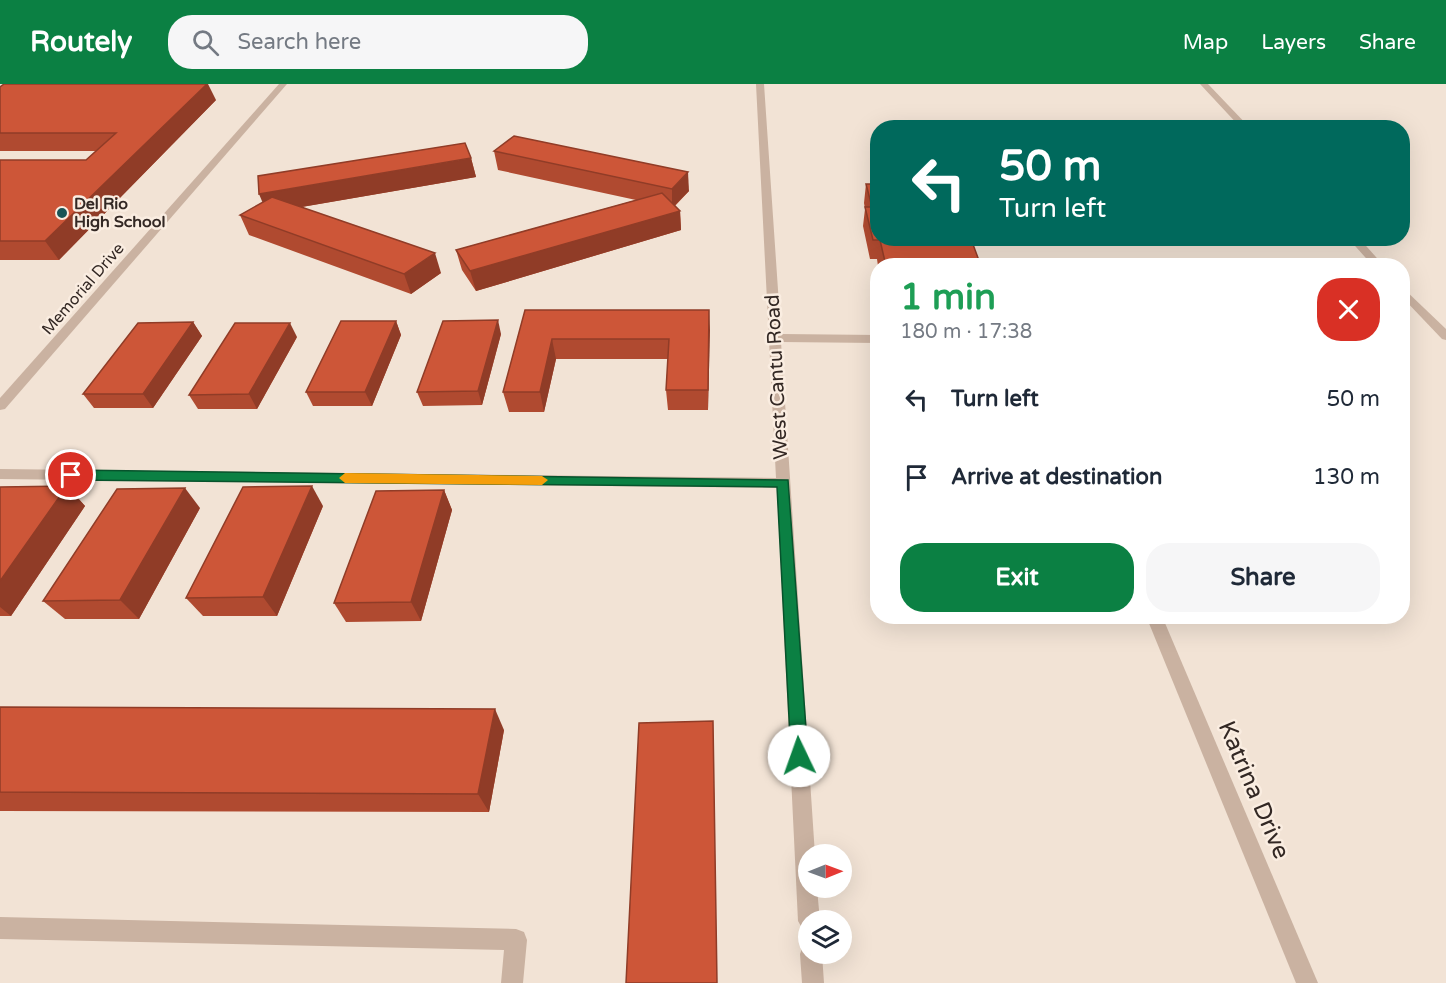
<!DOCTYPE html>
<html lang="en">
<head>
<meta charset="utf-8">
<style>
	body { margin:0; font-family:"Varela Round",sans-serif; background:#f6f6f7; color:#1f2937; height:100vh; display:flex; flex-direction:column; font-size:22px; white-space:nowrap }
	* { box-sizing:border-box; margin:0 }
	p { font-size:20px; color:#747a83 }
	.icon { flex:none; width:33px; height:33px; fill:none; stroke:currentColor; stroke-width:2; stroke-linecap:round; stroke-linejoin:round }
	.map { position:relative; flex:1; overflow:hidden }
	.details { position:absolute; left:870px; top:174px; width:540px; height:366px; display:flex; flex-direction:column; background:#fff; border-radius:24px; box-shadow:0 6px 24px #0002 }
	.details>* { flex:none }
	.hud { position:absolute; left:870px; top:36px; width:540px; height:126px; border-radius:24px; box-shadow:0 6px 24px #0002; background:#00695c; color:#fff; overflow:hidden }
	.needle { width:39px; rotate:89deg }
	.fabs { position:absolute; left:798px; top:760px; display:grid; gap:12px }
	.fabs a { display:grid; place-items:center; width:54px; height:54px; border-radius:50%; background:#fff; box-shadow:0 6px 24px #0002; font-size:30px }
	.pin { position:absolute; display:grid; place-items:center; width:51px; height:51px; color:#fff; margin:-26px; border:3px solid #fff; border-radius:50%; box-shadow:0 2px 6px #0007 }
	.me { position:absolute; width:66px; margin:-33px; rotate:357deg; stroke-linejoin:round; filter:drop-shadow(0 0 4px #0008) }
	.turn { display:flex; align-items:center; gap:21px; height:126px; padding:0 30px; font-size:27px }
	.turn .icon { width:78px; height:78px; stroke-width:2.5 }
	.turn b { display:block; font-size:42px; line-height:51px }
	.round { display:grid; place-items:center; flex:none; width:63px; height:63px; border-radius:24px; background:#f6f6f7 }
	.summary { display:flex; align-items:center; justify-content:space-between; height:102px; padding:0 30px }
	h1 { font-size:36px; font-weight:800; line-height:45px; color:#1e9e55 }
	.button { display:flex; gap:12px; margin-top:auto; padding:12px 30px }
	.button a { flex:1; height:69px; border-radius:24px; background:#0b8043; color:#fff; font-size:24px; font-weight:800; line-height:69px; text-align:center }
	.button a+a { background:#f6f6f7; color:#1f2937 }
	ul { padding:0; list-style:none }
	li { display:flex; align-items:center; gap:18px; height:78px; padding:0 30px }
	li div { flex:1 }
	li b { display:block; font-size:22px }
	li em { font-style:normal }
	header { display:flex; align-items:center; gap:36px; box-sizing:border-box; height:84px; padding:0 30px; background:#0b8043; color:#fff }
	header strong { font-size:28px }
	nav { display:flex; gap:33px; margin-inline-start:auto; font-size:21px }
	.search { width:420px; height:54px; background:#f6f6f7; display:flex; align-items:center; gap:15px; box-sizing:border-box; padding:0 21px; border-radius:24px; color:#747a83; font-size:22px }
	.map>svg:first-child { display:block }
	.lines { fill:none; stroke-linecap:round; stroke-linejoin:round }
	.minor { fill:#cab2a1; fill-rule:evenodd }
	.wall { fill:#b04a30 }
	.shaded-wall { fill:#903c27 }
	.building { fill:#cd5638; stroke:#903c27; stroke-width:1.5 }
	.route { fill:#0b8043; stroke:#07532c; stroke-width:1.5 }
	.slow { fill:#f59e0b }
	.poi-dot { fill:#185456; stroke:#faede1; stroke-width:2 }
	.labels { text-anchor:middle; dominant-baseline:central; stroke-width:5; stroke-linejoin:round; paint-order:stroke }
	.far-poi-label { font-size:16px; font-weight:bold; fill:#332824; stroke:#faede1; text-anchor:start }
	.far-street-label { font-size:16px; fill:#332824; stroke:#faede1 }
	.street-label { font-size:20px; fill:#332824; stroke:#faede1 }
	.near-street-label { font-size:24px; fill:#332824; stroke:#faede1 }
</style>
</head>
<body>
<header>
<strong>Routely</strong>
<div class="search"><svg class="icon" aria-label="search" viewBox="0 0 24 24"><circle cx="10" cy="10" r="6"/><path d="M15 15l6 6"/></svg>Search here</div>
<nav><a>Map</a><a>Layers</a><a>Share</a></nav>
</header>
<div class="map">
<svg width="1446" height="899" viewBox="0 0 1446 899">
	<rect width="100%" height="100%" fill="#f2e3d5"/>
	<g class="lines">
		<!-- minor -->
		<g class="minor">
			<path d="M279,0h8l-282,325 -5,1v-12z"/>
			<path d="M756,0h8l17,250 97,1v8l-97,-1 34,513h-7v33h9l3,33h-12v10l-6,-3 -4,-7 -21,-433 -777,-9v-10l776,9z"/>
			<path d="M1200,0h8l42,44h-9z"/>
			<path d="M1348,154h11l25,28h-11z"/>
			<path d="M1402,203l44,42v11l-4,-1 -40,-42z"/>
			<path d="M1146,532h16l156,367h-22z"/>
			<path d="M0,833l516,12 8,3 3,8 -4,43h-22l3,-33 -504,-11z"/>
			<path d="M808,860v10h14l2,29h-22l-2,-29 3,-8z"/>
		</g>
	</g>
	<!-- wall -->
	<g class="wall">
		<path d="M0,3l216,13 -157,160h-59v-100h86l10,-9h-96z"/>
		<path d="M494,67l195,40 -14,15 5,5 1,19 -205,61 -14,-21 -6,-20 180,-50 -138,-30z"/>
		<path d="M471,74l5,19 -175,30 140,66 -30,21 -162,-59 -9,-20z"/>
		<path d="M866,100h12v54l103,28h-103l-1,-7h-7l-7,-33 2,-17 -1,-6z"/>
		<path d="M525,226h184l-1,100h-40l-2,-20 2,-31h-112l-12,53h-35l-6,-20z"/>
		<path d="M396,237l5,14 -29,71h-59l-7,-14z"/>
		<path d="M193,238l9,14 -49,72h-59l-11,-14z"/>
		<path d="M501,250l-19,71 -59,1 -6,-14z"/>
		<path d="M297,253l-40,72h-59l-9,-14z"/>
		<path d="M67,402l18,20 -74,110h-11v-129z"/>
		<path d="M444,406l8,20 -31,111 -75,1 -12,-19z"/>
		<path d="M323,422l-46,110h-74l-17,-18z"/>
		<path d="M200,424l-61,111h-74l-22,-18z"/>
		<path d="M0,623l504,23 -15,82 -489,-1z"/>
	</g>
	<!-- shaded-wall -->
	<g class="shaded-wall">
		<path d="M207,0h1l8,16 -157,160 -14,-19z"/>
		<path d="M471,74l5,19 -209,36 -8,-19z"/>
		<path d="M688,88l1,19 -17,17v-19z"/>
		<path d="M680,127l1,19 -205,61 -6,-20z"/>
		<path d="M435,169l6,20 -30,21 -7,-20z"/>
		<path d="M709,226l1,20 -2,80v-20z"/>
		<path d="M498,236l3,14 -19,71 -4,-14z"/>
		<path d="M396,237l5,14 -29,71 -7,-14z"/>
		<path d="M193,238l9,14 -49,72 -10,-14z"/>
		<path d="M290,239l7,14 -40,72 -8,-15z"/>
		<path d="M552,255l4,20 -12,53 -4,-20z"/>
		<path d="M67,402l18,20 -74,110 -11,-9v-26z"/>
		<path d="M312,402l11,20 -46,110 -14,-19z"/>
		<path d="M185,404l15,20 -61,111 -19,-19z"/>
		<path d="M444,406l8,20 -31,111 -10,-19z"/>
		<path d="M495,625l9,21 -15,82 -11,-18z"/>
	</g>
	<!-- building -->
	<g class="building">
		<path d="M4,0h203l-162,157h-45v-81h86l30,-27h-116v-46z"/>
		<path d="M514,52l174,36 -16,17 -178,-38z"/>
		<path d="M465,59l6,15 -212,36 -1,-18z"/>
		<path d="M866,100h12v54l93,1 10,27h-95l-6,-26h-7l-8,-33h7z"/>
		<path d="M662,109l18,18 -210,60 -14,-21z"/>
		<path d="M272,113l163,56 -31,21 -164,-59z"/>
		<path d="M525,226h184l-1,80h-42l3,-51h-117l-12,53h-37z"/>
		<path d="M498,236l-20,71 -61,1 26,-71z"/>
		<path d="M341,237h55l-31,71h-59z"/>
		<path d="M193,238l-50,72h-60l55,-71z"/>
		<path d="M235,239h55l-41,71 -60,1z"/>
		<path d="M67,402l-67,95v-94z"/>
		<path d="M312,402l-49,111 -77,1 57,-111z"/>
		<path d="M185,404l-65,112 -77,1 74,-112z"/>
		<path d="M444,406l-33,112 -77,1 42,-112z"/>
		<path d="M0,623l495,2 -17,85 -478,-2z"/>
		<path d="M713,637l4,262h-91l13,-260z"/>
	</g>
	<!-- route -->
	<path class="route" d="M71,386l717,10 20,276 -3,6 -6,2 -6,-2 -2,-6 -14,-269 -706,-7 -6,-5z"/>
	<!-- slow -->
	<path class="slow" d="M345,389l197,3 6,4 -6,5 -197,-2 -6,-5z"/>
	<!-- markers -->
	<circle class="poi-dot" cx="62" cy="129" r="6"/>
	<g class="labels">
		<!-- far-poi labels -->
		<g class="far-poi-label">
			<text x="74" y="120">Del Rio<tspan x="74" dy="18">High School</tspan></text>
		</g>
		<!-- far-street labels -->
		<g class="far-street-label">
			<text transform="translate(83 205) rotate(-49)">Memorial Drive</text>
		</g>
		<!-- street labels -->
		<g class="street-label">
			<text transform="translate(777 293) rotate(-93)">West Cantu Road</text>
		</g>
		<!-- near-street labels -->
		<g class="near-street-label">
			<text transform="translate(1254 706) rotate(67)">Katrina Drive</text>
		</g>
	</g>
</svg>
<div class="fabs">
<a><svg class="needle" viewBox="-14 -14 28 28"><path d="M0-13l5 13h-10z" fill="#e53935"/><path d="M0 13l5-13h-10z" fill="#747a83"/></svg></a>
<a><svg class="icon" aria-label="layers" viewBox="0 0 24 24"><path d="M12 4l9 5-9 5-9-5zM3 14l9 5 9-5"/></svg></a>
</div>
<div class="pin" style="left:71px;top:391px;background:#d93025"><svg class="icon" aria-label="arrive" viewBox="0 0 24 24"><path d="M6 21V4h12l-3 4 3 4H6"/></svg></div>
<svg class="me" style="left:799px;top:672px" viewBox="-20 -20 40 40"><circle r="19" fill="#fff"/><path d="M0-13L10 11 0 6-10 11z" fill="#0b8043"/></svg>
<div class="hud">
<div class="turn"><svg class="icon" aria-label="left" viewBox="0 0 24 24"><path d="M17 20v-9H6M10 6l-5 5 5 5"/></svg><div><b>50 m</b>Turn left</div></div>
</div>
<section class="details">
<div class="summary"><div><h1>1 min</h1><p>180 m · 17:38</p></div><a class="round" style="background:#d93025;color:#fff"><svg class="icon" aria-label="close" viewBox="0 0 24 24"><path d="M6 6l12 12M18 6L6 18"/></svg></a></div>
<ul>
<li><svg class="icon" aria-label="left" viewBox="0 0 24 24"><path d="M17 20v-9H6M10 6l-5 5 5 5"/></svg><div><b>Turn left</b></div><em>50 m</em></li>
<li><svg class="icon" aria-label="arrive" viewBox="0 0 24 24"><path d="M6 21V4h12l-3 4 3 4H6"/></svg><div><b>Arrive at destination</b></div><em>130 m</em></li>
</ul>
<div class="button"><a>Exit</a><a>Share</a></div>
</section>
</div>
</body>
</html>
